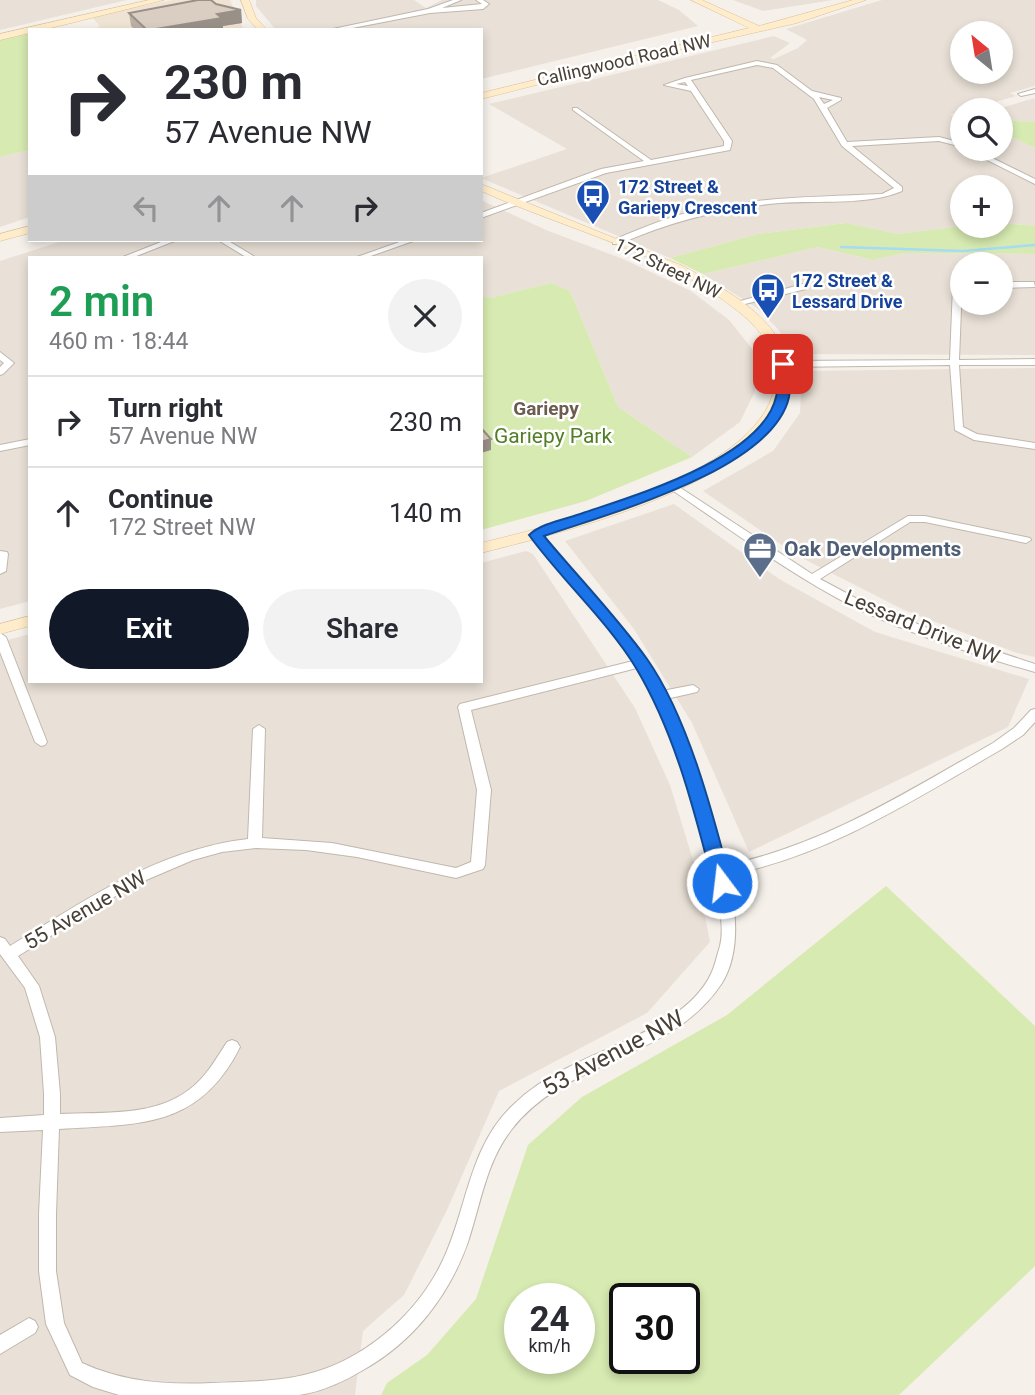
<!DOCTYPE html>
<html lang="en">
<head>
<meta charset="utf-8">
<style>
	body { margin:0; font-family:Roboto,sans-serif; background:#f2f2f3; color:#2b2b33; height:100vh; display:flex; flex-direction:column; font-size:26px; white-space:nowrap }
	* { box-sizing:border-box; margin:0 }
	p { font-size:23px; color:#7c7c81 }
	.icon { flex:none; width:38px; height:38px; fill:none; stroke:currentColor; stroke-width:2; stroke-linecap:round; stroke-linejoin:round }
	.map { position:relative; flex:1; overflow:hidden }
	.details { position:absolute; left:28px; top:256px; width:455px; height:427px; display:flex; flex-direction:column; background:#fff; border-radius:0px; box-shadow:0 4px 10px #0003 }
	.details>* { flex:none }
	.banner { position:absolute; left:28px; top:28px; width:455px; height:214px; border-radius:0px; box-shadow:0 4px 10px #0003; background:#fff; color:#2b2b33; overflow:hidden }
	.needle { width:46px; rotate:330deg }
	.controls { position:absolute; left:950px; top:21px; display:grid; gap:14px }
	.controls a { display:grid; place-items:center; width:63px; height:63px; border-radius:50%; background:#fff; box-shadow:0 4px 10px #0003; font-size:35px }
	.speed { position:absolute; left:504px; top:1283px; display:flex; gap:14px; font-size:35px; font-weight:700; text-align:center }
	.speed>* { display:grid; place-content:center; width:91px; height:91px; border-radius:50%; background:#fff; box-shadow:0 4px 10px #0003; line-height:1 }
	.speed small { font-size:18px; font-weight:400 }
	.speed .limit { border:4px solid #111; border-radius:10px; background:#fff; color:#111 }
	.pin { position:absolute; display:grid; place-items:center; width:60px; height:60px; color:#fff; margin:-30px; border-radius:14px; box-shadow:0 4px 10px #0006 }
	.me { position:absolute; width:77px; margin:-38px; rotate:345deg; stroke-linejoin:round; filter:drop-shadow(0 0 5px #0008) }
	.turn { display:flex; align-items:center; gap:24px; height:147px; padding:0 21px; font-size:32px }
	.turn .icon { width:91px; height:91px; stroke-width:2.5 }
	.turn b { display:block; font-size:49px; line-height:60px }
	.lanes { display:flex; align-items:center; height:66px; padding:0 21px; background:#0003; justify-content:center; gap:35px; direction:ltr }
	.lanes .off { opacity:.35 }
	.round { display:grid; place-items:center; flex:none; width:74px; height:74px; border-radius:37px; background:#f2f2f3 }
	.headline { display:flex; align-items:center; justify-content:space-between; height:119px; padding:0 21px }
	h1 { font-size:42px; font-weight:600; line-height:52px; color:#1e9e55 }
	.button { display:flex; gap:14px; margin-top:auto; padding:14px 21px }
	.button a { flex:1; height:80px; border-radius:42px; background:#111827; color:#fff; font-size:28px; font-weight:600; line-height:80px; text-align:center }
	.button a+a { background:#f2f2f3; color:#2b2b33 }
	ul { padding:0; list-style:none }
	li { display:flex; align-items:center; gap:21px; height:91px; padding:0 21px; border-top:2px solid #e1e1e2 }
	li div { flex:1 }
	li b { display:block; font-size:26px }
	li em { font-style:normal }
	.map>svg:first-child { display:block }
	.residential { fill:#e9e1d7; fill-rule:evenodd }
	.education { fill:#efe3d3 }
	.green { fill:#d7eab1; fill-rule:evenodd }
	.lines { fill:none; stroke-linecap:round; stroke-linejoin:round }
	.stream { stroke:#a5dcf3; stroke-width:2.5 }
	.street-casing { stroke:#c1b7ac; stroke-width:2 }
	.secondary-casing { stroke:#d9c19a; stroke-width:1 }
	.street { fill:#fff; fill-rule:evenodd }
	.secondary { fill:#ffecca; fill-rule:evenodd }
	.wall { fill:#bbb0a6 }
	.shaded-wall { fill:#999087 }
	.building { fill:#dacdc1; stroke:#999087; stroke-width:2 }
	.route { fill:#1a73e8; stroke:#114b97; stroke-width:2 }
	.labels { text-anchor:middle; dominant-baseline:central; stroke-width:5; stroke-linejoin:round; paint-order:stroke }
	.far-street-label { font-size:18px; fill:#494037; stroke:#fff }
	.far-transit-label { font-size:18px; font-weight:bold; fill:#164399; stroke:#fff; text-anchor:start }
	.far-neighbourhood-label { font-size:19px; font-weight:bold; fill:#6d5d4e; stroke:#fff }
	.park-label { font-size:21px; fill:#537e28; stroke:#fff }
	.service-label { font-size:21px; font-weight:bold; fill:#4e5e75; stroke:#fff; text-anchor:start }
	.street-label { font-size:21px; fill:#494037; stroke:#fff }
	.near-street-label { font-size:24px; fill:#494037; stroke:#fff }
</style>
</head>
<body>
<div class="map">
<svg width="1035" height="1395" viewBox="0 0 1035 1395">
	<rect width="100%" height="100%" fill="#f5f0ea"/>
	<!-- residential -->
	<g class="residential">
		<path d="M0,0h127l-127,30z"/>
		<path d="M256,0h158l12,8 16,-8h216l21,10 19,16 -217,53v-49h-205l-20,-24z"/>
		<path d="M733,0h100l-70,11z"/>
		<path d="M882,0h153v86l-25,7 6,3 -66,19 12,2v32h39v-17l34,16v78l-34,-3v-36h-39v39l-64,8 -53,-11 -87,11 -88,24 -189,-80 86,-29 -78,-45 285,-68 16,7 -20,15 4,1 24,-11 9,-8 -21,-11zM962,33h39v39h-39z"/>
		<path d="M1035,98v24l-34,-2v-10h-7z"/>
		<path d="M30,150v67l-30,10v-70z"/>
		<path d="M481,200l65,30 77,29 68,32 38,29 24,30 2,41 -15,31 -48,35 -74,-50 -48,-116 -19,-8 -61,15 -9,-2v-39h-451v344l-30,8v-348l65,-21h416z"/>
		<path d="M818,247l55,13 31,-7 131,1v101l-240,-1 -17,-25 -21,-21 -54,-34zM962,264h39v39h-39z"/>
		<path d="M1035,368v289l-18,-4 -113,-43 -106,-54 -95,-65 70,-40 27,-38 2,-42z"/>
		<path d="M674,504l105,75 96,53 154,47 -21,48 -259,125 -57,-129 -58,-94 -69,-88z"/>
		<path d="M526,551l7,3 102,154 35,77 27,88 13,69 -63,71 -148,78 -52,119 -43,85 -41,36 -8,64h-355v-753l30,-8v47h451v-118z"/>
	</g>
	<!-- education -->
	<path class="education" d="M173,0h57l14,30h-150l6,-4 -9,-10z"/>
	<!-- green -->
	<g class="green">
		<path d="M30,32v118l-30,7v-117z"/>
		<path d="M1001,120l34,2v26l-34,-16z"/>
		<path d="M846,223l52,11 64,-8h39v-3l34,3v28l-131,-1 -31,7 -55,-13 -115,27 -33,-16 88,-24z"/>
		<path d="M551,283l19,8 48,116 74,50 -106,44 -105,29v-234l9,2z"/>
		<path d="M886,886l149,140v240l-136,129h-518l6,-12 40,-28 49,-56 52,-154 54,-48 145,-82zM579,1298v60h-59v-60zM684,1298v60h-59v-60z"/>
	</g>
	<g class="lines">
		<!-- stream -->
		<path class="stream" d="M841,247l122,4 72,-6"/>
		<!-- street casing -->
		<g class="street-casing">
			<g id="street">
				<path d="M453,0h8l-19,8 40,-4 -6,-4h7l6,4 -6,5 -53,4 -88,17h-14l100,-21z"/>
				<path d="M757,61l20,4 35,26 29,7v2l-14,8 20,34 92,-5 23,6v4l-23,-6 -87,5 50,41v4c-35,15 -84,9 -122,12 -57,5 -109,18 -161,41h-6v-4c22,-9 43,-18 66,-25 65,-18 135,-18 203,-21l12,-6 -52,-42 -28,-47 -41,-31 -16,-3 -66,15 41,61 -2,9 -124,23 -125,45v-5l120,-44 43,-8 -71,-51v-2h4l74,52 73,-14v-5l-33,-50 -27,-6 21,-7zM685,82l3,4 -12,-2zM819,97l14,3 -9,4z"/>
				<path d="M1035,89v4l-14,3 -3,-2z"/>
				<path d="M965,149h9l61,30v5z"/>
				<path d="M166,240h11l-43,17h-11z"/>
				<path d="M218,240h9l28,17h-9z"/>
				<path d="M405,240h11l-48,17h-11z"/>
				<path d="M1001,282h33l1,5 -34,1z"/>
				<path d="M962,283l-3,77 76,-1v6h-76l4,62 14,7 58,9v6l-61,-9 -19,-10 -5,-65 -167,2 -5,-3 5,-3 167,-1 3,-74z"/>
				<path d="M803,284l3,1v4l-69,17 -4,-3z"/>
				<path d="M0,352l14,11 -11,11 -3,1v-8l4,-4 -4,-3z"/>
				<path d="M30,439v6l-30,6v-6z"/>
				<path d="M673,483l139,91 96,-58h17l105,22 1,2 -5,3 -101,-21h-15l-90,57 43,23 72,29 100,33v8c-57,-16 -128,-39 -181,-65 -65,-33 -124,-78 -185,-119v-4z"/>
				<path d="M536,532l4,1c42,50 94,99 122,158l31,-6 6,4 -2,3 -31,7c26,53 45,109 60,166 97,-19 182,-74 267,-122l21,-15 17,-18 4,-1v13l-12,13 -21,14c-87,50 -174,107 -274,126 8,33 13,77 -6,108 -51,78 -155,75 -210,146 -26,33 -31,74 -44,113 -19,54 -55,100 -105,128 -18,11 -42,22 -64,25 -19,0 -39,0 -58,0 -41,0 -81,0 -122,0l-26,-8 -23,-12 -24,-51 -7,-53v-57l4,-84 -43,2v-14l44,-3v-21l-4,-57 -15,-49 -25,-34v-17l5,2 5,7c76,-46 149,-97 238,-107l5,-110 6,-4 6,4 -3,109 70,5 124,25 15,-6 6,-72 -19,-83 2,-3 173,-43 -35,-46 -66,-78 -1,-2zM637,668c38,63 70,154 81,227 2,16 6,35 2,51 -3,9 -5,20 -9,28 -24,50 -97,69 -142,93 -21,10 -41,23 -57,39 -44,42 -45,105 -70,156 -26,54 -80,100 -138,113 -30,7 -62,7 -92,8 -45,2 -89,-1 -130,-20l-18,-40 -8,-52v-57l3,-85c80,-5 140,0 181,-82l-3,-5 -5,-2 -5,2c-11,17 -21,35 -37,47 -35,28 -88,23 -130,25v-20l-5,-57 -16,-51 -21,-30 114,-70 61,-26 29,-8 34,-4 50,2 51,7 99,21 27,-9 2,-4 6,-75 -20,-80z"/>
				<path d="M0,551l7,1 1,2 -2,17 -6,3z"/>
				<path d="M0,633l6,4 41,105 -2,3 -4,1 -6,-4 -35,-90z"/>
				<path d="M29,1318l6,3 3,6 -3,6 -35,21v-19z"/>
			</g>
		</g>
		<!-- secondary casing -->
		<g class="secondary-casing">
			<g id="secondary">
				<path d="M149,0h15l-121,30h-13v3l-30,7v-6z"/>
				<path d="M241,0h8l7,18 11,12h-9l-10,-11z"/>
				<path d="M691,0h11l57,26 94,-26h13l-69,23 -154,35 -162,41v-6l268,-65z"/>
				<path d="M481,184l200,81c46,25 118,61 106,124 -18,95 -224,143 -306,164v-10c77,-19 275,-67 293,-154 7,-32 -10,-57 -35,-77 -73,-60 -172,-82 -258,-121z"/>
				<path d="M30,226v7l-30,8v-7z"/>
				<path d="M30,616v10l-30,8v-10z"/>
			</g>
		</g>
		<!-- street -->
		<use href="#street" class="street"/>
		<!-- secondary -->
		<use href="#secondary" class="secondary"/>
	</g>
	<!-- wall -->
	<path class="wall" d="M241,10l1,13 -19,3v4h-88l-4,-4 -2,-13z"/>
	<!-- shaded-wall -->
	<g class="shaded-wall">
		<path d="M241,10l1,13 -19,3v4h-73l67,-16z"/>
		<path d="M491,439v11l-10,3v-11z"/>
	</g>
	<!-- building -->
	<g class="building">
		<path d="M198,0h13l5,4 25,6 -24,4 5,4 -72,12h-3l-18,-17z"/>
		<path d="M481,428l10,11 -10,3z"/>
	</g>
	<!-- route -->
	<path class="route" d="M783,361l6,3c0,10 2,23 0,33 -16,73 -182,117 -245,139 34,41 72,80 103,123 41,58 66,155 84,224l-9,7 -9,-7c-19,-73 -38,-150 -77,-215 -27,-45 -76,-90 -107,-133 12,-12 38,-16 54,-22 53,-18 179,-55 193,-116 3,-10 1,-23 1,-33z"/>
	<!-- icons -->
	<defs>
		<g id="bus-pin" transform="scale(1.75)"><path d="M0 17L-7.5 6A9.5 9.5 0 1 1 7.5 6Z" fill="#1a4fb4" stroke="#fff"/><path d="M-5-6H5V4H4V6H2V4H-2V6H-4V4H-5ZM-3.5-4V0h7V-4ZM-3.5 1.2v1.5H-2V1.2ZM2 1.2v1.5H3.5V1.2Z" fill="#fff"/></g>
		<g id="office-pin" transform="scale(1.75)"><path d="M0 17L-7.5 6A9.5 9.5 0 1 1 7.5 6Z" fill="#5c6f8a" stroke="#fff"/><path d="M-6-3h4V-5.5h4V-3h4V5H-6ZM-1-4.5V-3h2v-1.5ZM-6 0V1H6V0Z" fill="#fff"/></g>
	</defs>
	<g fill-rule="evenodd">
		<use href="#bus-pin" x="593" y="196"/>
		<use href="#bus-pin" x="768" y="290"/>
		<use href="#office-pin" x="760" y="549"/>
	</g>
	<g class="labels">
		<!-- far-street labels -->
		<g class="far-street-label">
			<text transform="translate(624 60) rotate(-13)">Callingwood Road NW</text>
			<text transform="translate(668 268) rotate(26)">172 Street NW</text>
		</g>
		<!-- far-transit labels -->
		<g class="far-transit-label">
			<text x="618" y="186">172 Street &amp;<tspan x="618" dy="21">Gariepy Crescent</tspan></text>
			<text x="792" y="280">172 Street &amp;<tspan x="792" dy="21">Lessard Drive</tspan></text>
		</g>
		<!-- far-neighbourhood labels -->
		<g class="far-neighbourhood-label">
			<text x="546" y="408">Gariepy</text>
		</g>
		<!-- park labels -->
		<g class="park-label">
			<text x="553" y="436">Gariepy Park</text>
		</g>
		<!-- service labels -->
		<g class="service-label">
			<text x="784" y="549">Oak Developments</text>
		</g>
		<!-- street labels -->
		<g class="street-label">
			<text transform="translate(922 627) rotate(22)">Lessard Drive NW</text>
			<text transform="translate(85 910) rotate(-30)">55 Avenue NW</text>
		</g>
		<!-- near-street labels -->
		<g class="near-street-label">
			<text transform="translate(613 1053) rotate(-28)">53 Avenue NW</text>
		</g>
	</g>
</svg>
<div class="controls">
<a><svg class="needle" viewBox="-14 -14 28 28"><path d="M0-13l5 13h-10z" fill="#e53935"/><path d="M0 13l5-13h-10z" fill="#7c7c81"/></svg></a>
<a><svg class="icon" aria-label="search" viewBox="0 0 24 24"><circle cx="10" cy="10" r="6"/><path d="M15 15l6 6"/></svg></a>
<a>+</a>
<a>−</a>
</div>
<div class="speed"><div>24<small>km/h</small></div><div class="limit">30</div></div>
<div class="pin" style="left:783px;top:364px;background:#d93025"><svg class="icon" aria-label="arrive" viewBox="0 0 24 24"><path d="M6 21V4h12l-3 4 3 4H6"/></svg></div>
<svg class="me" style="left:722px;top:883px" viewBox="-20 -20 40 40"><circle r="17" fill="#1a73e8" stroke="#fff" stroke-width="3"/><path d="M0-11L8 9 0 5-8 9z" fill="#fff"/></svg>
<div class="banner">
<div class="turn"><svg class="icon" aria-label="right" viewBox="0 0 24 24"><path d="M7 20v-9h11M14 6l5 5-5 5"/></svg><div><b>230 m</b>57 Avenue NW</div></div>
<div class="lanes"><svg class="icon off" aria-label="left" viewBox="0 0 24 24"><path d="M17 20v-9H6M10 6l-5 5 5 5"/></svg><svg class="icon off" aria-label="ahead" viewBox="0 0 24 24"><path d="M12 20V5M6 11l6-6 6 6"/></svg><svg class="icon off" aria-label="ahead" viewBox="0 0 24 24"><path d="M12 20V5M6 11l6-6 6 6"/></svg><svg class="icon" aria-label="right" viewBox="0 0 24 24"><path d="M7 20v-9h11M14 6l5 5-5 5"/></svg></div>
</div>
<section class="details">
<div class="headline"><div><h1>2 min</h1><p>460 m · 18:44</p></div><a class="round"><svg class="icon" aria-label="close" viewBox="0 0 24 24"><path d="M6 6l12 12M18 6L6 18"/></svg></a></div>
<ul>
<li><svg class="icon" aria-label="right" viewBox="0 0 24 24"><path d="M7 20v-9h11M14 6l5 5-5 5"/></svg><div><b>Turn right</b><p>57 Avenue NW</p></div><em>230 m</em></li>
<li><svg class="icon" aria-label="ahead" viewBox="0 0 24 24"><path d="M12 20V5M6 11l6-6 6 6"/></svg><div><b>Continue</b><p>172 Street NW</p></div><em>140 m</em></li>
</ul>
<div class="button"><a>Exit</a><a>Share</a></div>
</section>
</div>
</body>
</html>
